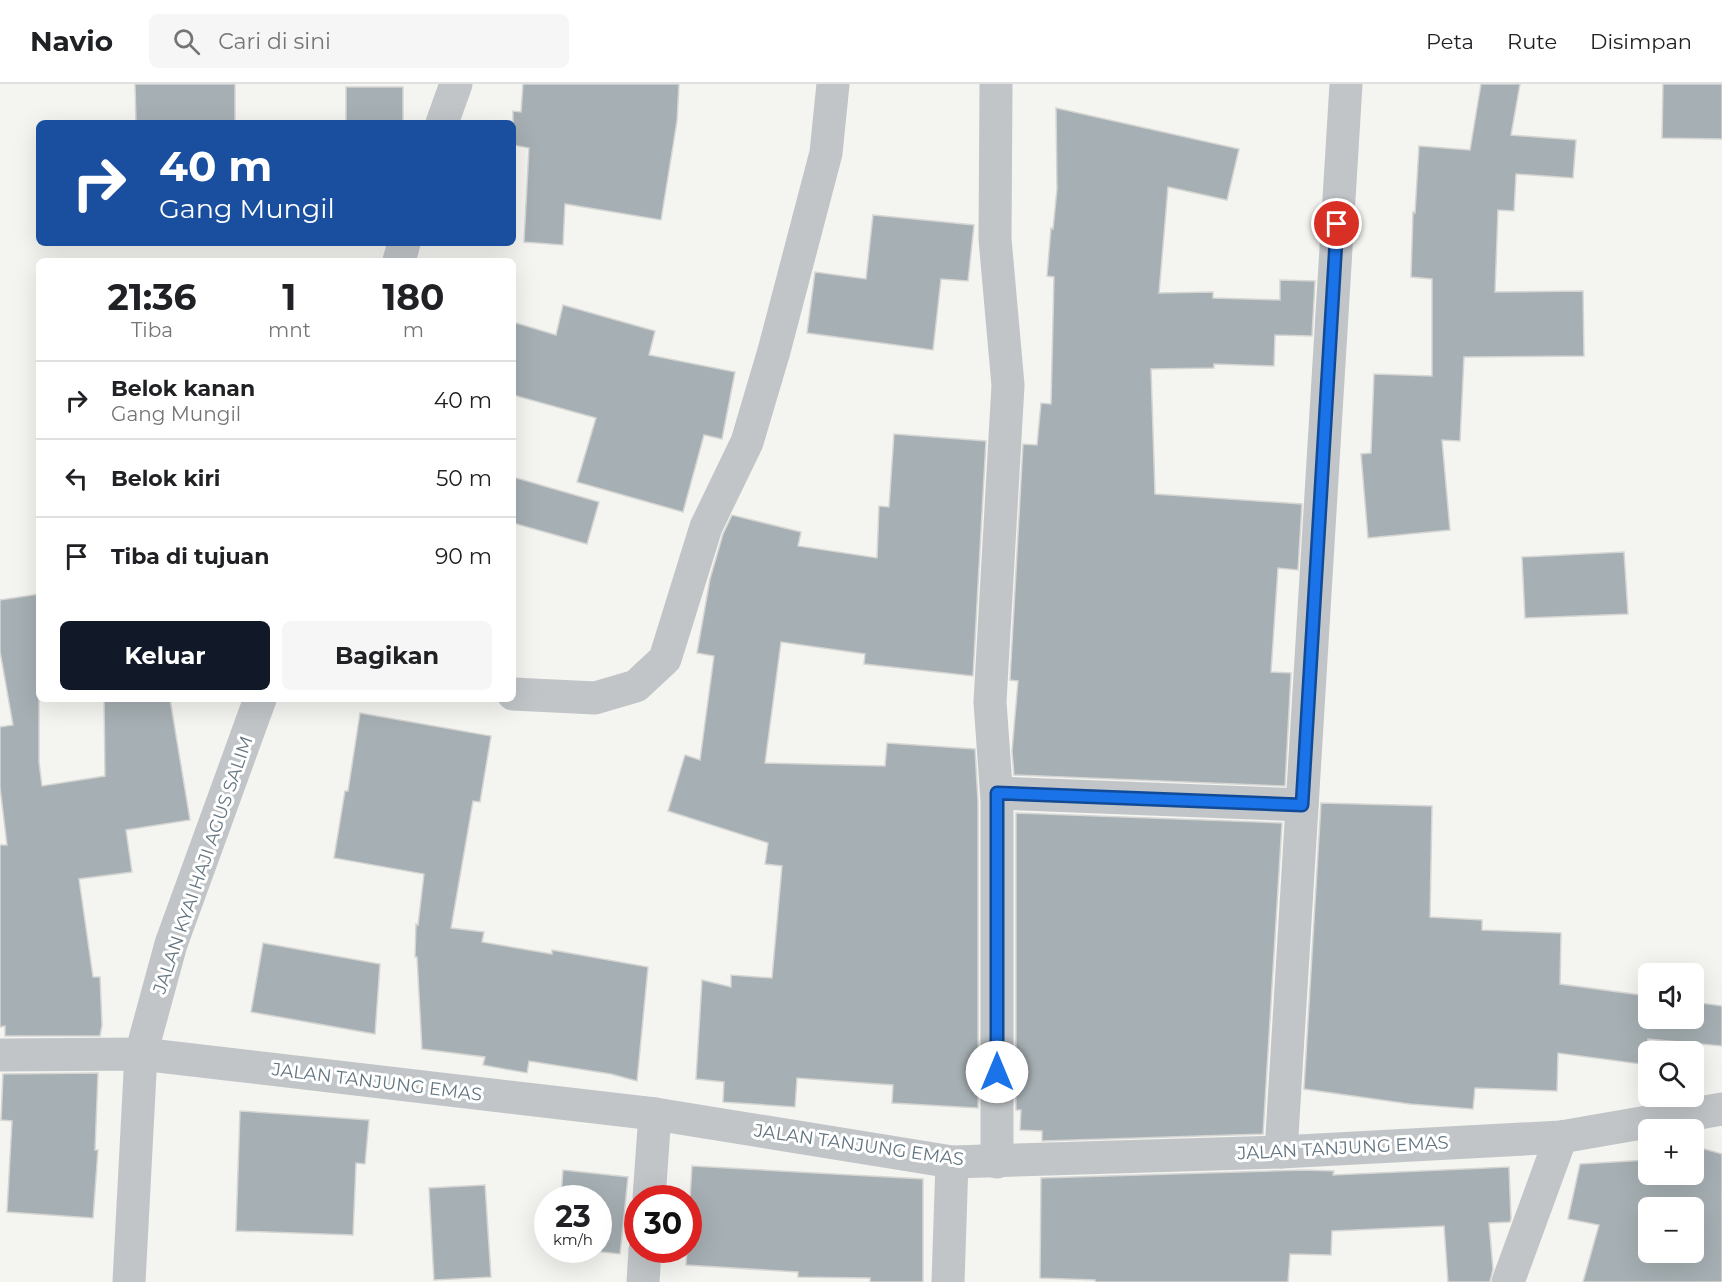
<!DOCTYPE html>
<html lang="id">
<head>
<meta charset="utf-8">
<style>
	body { margin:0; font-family:Montserrat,sans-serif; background:#f6f6f6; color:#202124; height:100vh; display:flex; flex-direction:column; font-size:22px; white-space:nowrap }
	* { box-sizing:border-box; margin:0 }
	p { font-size:20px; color:#757577 }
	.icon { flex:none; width:33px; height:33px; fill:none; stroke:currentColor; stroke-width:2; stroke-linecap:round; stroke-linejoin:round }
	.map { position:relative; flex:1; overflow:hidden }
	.details { position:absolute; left:36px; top:174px; width:480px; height:444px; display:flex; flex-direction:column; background:#fff; border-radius:9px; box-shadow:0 6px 24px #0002 }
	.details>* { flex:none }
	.hud { position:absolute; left:36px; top:36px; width:480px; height:126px; border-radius:9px; box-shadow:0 6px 24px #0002; background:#1a4fa0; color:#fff; overflow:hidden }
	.controls { position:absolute; left:1638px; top:879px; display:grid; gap:12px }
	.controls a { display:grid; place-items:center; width:66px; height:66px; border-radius:9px; background:#fff; box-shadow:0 6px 24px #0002; font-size:30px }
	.speed { position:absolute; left:534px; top:1101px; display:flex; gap:12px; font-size:30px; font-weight:700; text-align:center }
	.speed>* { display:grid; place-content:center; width:78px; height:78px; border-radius:50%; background:#fff; box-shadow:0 6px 24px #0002; line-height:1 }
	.speed small { font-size:15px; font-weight:400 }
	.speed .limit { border:9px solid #d22; background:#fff; color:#111 }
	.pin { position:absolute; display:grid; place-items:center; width:51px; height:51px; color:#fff; margin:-26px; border:3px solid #fff; border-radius:50%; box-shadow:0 2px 6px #0007 }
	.me { position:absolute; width:66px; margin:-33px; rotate:0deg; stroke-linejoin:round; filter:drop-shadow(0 0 4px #0008) }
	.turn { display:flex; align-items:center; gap:21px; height:126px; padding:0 24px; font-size:27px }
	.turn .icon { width:78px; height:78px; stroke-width:2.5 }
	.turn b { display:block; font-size:42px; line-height:51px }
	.eta { display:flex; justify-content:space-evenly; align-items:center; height:102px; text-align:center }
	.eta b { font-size:36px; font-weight:700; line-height:42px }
	.primary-button { display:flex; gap:12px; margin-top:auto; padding:12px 24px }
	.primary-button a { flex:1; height:69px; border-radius:9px; background:#111827; color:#fff; font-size:24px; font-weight:700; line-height:69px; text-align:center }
	.primary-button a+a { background:#f6f6f6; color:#202124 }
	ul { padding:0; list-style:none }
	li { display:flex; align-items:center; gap:18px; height:78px; padding:0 24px; border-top:2px solid #e0e0e0 }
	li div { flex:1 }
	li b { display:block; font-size:22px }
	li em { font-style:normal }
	header { display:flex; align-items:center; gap:36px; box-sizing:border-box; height:84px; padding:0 30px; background:#fff; border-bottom:2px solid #e0e0e0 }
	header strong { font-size:28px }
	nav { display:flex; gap:33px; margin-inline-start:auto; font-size:21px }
	.search { width:420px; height:54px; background:#f6f6f6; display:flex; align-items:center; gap:15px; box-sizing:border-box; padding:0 21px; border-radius:9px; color:#757577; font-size:22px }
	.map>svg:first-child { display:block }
	.building { fill:#a6afb3; stroke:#d5d5d3; stroke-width:1.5; fill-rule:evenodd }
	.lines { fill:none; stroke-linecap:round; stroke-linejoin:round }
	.minor { stroke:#c1c5c8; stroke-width:33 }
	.tertiary { stroke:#c1c5c8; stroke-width:33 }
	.route-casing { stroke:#114b97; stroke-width:15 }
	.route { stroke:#1a73e8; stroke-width:10 }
	.labels { text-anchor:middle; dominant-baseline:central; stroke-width:6; stroke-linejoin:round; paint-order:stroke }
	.street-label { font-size:18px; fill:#637581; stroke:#fff }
</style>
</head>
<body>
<header>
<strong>Navio</strong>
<div class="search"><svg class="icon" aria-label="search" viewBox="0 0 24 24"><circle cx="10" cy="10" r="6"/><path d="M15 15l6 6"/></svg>Cari di sini</div>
<nav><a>Peta</a><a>Rute</a><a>Disimpan</a></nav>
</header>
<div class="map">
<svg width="1722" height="1198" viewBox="0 0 1722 1198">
	<rect width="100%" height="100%" fill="#f4f4f0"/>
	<!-- building -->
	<g class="building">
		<path d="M135,0h100v39h-99z"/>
		<path d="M523,0h156l-2,37 -16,99 -96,-16 -2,41 -39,-3 5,-94 -16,-3v-34l8,1z"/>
		<path d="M1481,0h39l-9,51 65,5 -3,38 -57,-4 -2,37 -16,-1 -3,82 88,-1 1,65 -120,1 -4,84 -18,-1 8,90 -82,8 -7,-84 10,-1 3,-79 58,2v-97l-21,-2 2,-65 2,1 4,-67 51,4z"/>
		<path d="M1663,0h59v55l-60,-1z"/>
		<rect x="346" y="3" width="57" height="36"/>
		<path d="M1056,24l183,41 -12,51 -59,-13 -9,106 54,-1v6l67,2v-20l35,1 -3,55 -37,-1 -1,31 -60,-2v4l-63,1 4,125 147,10 -4,66 -20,-2 -7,104 20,1 -6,113 -271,-11 -2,-24 6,-70 -8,-1 13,-236 14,1 4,-42 10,1 3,-127 -7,-1 4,-48 2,1 4,-40z"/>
		<path d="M873,131l101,10 -6,56 -27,-2 -8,71 -126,-17 8,-61 51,7z"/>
		<path d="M563,221l92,26 -6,24 86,17 -13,67 -18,-4 -21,77 -106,-30 19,-64 -83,-23v-73l43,13z"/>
		<path d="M894,350l92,7 -13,235 -109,-12 1,-10 -84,-12 -16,121 120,3 2,-23 88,6 3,53v306l-86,-5 1,-18 -96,-7 -2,29 -72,-5 1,-20 -28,-3 6,-99 29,7v-12l41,3 10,-112 -17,-2 3,-21 -100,-32 17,-56 15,5 14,-104 -17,-3 13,-74 13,-45 9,-19 69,17 -3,14 79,12 2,-52 10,1z"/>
		<path d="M513,393l86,25 -12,42 -74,-21z"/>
		<path d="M1624,468l4,62 -103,4 -3,-61z"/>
		<path d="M39,510v168l3,24 63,-10 -1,-77h66l20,121 -64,10 6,42 -53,7 14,98h7l2,48 -2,11h-95v-10l-5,1v-182h7l-7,-58v-60l13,-2 -13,-74v-51z"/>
		<path d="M360,629l131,23 -11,66 -7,-1 -22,127 33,4 -2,10 70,12v-4l96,17 -11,114 -26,-7 -82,-13 -2,12 -44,-8 2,-8 -63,-8 -5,-92h-2l1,-33 2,1 6,-51 -90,-16 11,-67h3z"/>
		<path d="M1321,719l111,3 -2,111 52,3v10l79,3 -1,51 88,12v22h46v-16l28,4v40l-74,-7v26l-90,-12 -1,38 -82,-3 -2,21 -63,-5 -106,-15z"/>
		<path d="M1016,729l266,10 -19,311 -221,7v-10l-22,-1 1,-20h-5z"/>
		<path d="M263,859l117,21 -5,70 -124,-22z"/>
		<path d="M98,989l-3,77h3l-5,68 -86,-6 5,-91 -11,-1 2,-46z"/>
		<path d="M240,1027l129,9 -4,44 -9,-1 -3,72 -117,-4z"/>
		<path d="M1694,1062l28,8v128h-139l16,-57 -31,-6 12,-55 68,-4v14h46zM1648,1124h46v44h-46z"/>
		<path d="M692,1082l231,13v103h-53v-4l-72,-1v-5l-112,-7z"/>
		<path d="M1509,1083l2,52 -1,3 -21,1 4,46 -3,13h-42l-4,-56 -112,5 -1,24 -41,-1 -2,28h-193v-2l-55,-2 1,-100 263,-8 30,1 -1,4z"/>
		<path d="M563,1086l65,7 -8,77 -37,-4h15v-52h-37z"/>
		<path d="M485,1101l6,92 -57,3 -5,-92z"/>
	</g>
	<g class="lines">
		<!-- minor -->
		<g class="minor">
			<path d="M996,0l-1,155 13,146 -18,317 7,99v361"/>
			<path d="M513,610l82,4 41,-12 29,-27 41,-132 41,-85 27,-91 52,-198 7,-69"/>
			<path d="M997,709l305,12"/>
			<path d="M0,971l141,-1 514,60 297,48 329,-10 280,-15 161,-28"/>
			<path d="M1281,1068l65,-1068"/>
			<path d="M649,1114l6,-84"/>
			<path d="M643,1198l2,-32"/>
			<path d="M948,1198l4,-120"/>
			<path d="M1508,1198l53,-145"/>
		</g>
		<!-- tertiary -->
		<g class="tertiary">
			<path d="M442,39l14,-39"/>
			<path d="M399,177l5,-18"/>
			<path d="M129,1198l12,-228 30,-110 89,-245"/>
		</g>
	</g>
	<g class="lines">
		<!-- route casing -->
		<g class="route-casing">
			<path id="route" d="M997,988v-279l305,12 35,-581"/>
		</g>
		<!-- route -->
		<use href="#route" class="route"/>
	</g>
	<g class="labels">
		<!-- street labels -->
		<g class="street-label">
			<text transform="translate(203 781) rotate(-71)">JALAN KYAI HAJI AGUS SALIM</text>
			<text transform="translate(377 998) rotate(7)">JALAN TANJUNG EMAS</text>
			<text transform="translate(859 1061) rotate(8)">JALAN TANJUNG EMAS</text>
			<text transform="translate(1343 1064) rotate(-3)">JALAN TANJUNG EMAS</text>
		</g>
	</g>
</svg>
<div class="controls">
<a><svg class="icon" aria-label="sound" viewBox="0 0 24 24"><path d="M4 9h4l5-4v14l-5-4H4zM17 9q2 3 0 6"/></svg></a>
<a><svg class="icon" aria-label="search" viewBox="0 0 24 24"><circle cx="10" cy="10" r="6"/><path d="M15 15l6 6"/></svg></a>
<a>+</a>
<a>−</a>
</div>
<div class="speed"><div>23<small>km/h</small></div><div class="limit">30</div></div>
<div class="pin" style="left:1337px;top:140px;background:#d93025"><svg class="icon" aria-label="arrive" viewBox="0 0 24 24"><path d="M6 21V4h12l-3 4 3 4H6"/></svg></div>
<svg class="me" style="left:997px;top:988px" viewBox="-20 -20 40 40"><circle r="19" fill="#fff"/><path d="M0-13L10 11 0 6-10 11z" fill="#1a73e8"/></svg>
<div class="hud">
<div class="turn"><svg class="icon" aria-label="right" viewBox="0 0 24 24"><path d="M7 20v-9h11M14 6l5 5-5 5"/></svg><div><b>40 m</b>Gang Mungil</div></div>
</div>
<section class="details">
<div class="eta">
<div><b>21:36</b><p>Tiba</p></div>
<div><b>1</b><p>mnt</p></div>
<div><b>180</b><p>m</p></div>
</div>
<ul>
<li><svg class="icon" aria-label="right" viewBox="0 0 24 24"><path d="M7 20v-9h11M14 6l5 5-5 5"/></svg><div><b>Belok kanan</b><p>Gang Mungil</p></div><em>40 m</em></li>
<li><svg class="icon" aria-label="left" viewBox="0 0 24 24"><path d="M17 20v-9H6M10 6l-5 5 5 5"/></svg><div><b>Belok kiri</b></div><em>50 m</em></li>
<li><svg class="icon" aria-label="arrive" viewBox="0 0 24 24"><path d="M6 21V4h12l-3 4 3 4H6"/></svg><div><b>Tiba di tujuan</b></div><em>90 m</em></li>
</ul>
<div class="primary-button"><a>Keluar</a><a>Bagikan</a></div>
</section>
</div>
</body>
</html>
